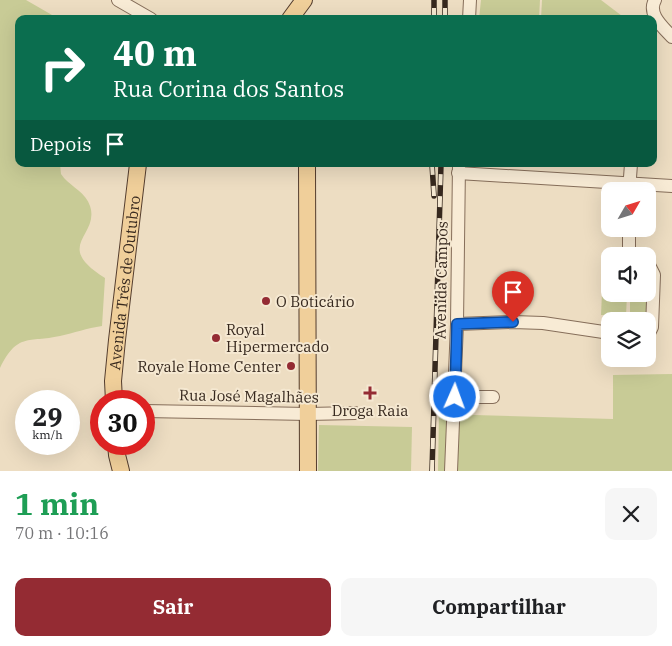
<!DOCTYPE html>
<html lang="pt">
<head>
<meta charset="utf-8">
<style>
	body { margin:0; font-family:"IBM Plex Serif",serif; background:#f6f6f6; color:#202124; height:100vh; display:flex; flex-direction:column; font-size:19px; white-space:nowrap }
	* { box-sizing:border-box; margin:0 }
	p { font-size:16px; color:#757577 }
	.icon { flex:none; width:28px; height:28px; fill:none; stroke:currentColor; stroke-width:2; stroke-linecap:round; stroke-linejoin:round }
	.map { position:relative; height:471px; overflow:hidden }
	.details { display:flex; flex-direction:column; background:#fff; flex:1 }
	.details>* { flex:none }
	.hud { position:absolute; left:15px; top:15px; width:642px; height:152px; border-radius:10px; box-shadow:0 5px 20px #0002; background:#0b6e4f; color:#fff; overflow:hidden }
	.needle { width:32px; rotate:51deg }
	.fabs { position:absolute; left:601px; top:182px; display:grid; gap:10px }
	.fabs a { display:grid; place-items:center; width:55px; height:55px; border-radius:10px; background:#fff; box-shadow:0 5px 20px #0002; font-size:25px }
	.speed { position:absolute; left:15px; top:390px; display:flex; gap:10px; font-size:25px; font-weight:700; text-align:center }
	.speed>* { display:grid; place-content:center; width:65px; height:65px; border-radius:50%; background:#fff; box-shadow:0 5px 20px #0002; line-height:1 }
	.speed small { font-size:12px; font-weight:400 }
	.speed .limit { border:8px solid #d22; background:#fff; color:#111 }
	.pin { position:absolute; display:grid; place-items:center; width:42px; height:42px; color:#fff; margin:-51px -21px; border-radius:50% 50% 50% 0; rotate:-45deg; box-shadow:0 0 5px #0007 }
	.pin .icon { rotate:45deg }
	.me { position:absolute; width:55px; margin:-28px; rotate:2deg; stroke-linejoin:round; filter:drop-shadow(0 0 4px #0008) }
	.turn { display:flex; align-items:center; gap:18px; height:105px; padding:0 15px; font-size:22px }
	.turn .icon { width:65px; height:65px; stroke-width:2.5 }
	.turn b { display:block; font-size:35px; line-height:42px }
	.then { display:flex; align-items:center; height:48px; padding:0 15px; background:#0003; gap:10px; font-size:19px }
	.round { display:grid; place-items:center; flex:none; width:52px; height:52px; border-radius:10px; background:#f6f6f6 }
	.overview { display:flex; align-items:center; justify-content:space-between; height:85px; padding:0 15px }
	h1 { font-size:30px; font-weight:700; line-height:38px; color:#1e9e55 }
	.button { display:flex; gap:10px; margin-top:auto; padding:10px 15px }
	.button a { flex:1; height:58px; border-radius:10px; background:#942b33; color:#fff; font-size:20px; font-weight:700; line-height:58px; text-align:center }
	.button a+a { background:#f6f6f6; color:#202124 }
	.map>svg:first-child { display:block }
	.green { fill:#c8cb96 }
	.lines { fill:none; stroke-linecap:round; stroke-linejoin:round }
	.minor-casing { stroke:#866e5a; stroke-width:14 }
	.major-casing { stroke:#543d2e; stroke-width:18 }
	.minor { stroke:#f8ebd5; stroke-width:12 }
	.major { stroke:#f0cf9a; stroke-width:16 }
	.rail-casing { stroke:#36281e; stroke-width:5.5 }
	.rail { stroke:#f5e8d1; stroke-width:4; stroke-dasharray:11; stroke-linecap:butt }
	.route-casing { stroke:#114b97; stroke-width:12 }
	.route { stroke:#1a73e8; stroke-width:9 }
	.poi-dot { fill:#942b33; stroke:#f5e8d1; stroke-width:2 }
	.labels { text-anchor:middle; dominant-baseline:central; stroke-width:4; stroke-linejoin:round; paint-order:stroke }
	.street-label { font-size:15px; fill:#36281e; stroke:#f5e8d1 }
	.poi-label { font-size:15px; fill:#36281e; stroke:#f5e8d1; text-anchor:start }
</style>
</head>
<body>
<div class="map">
<svg width="672" height="471" viewBox="0 0 672 471">
	<rect width="100%" height="100%" fill="#edddc2"/>
	<!-- green -->
	<g class="green">
		<path d="M0,0h26l33,19h-40v145h41l1,10 3,4c8,9 22,15 26,28 10,30 -38,39 15,72l-3,48c-15,2 -28,7 -42,10 -32,7 -42,-4 -60,32z"/>
		<path d="M481,0h59l-1,19h-60z"/>
		<path d="M542,0h59l25,19h-85z"/>
		<path d="M603,270h7v24h17l-1,22 -25,-1z"/>
		<path d="M648,270v51h-18v-27h18z"/>
		<path d="M672,374v97h-234l1,-57 174,5v-44z"/>
		<path d="M319,425l93,2 -1,44h-93z"/>
	</g>
	<g class="lines">
		<!-- minor casing -->
		<g class="minor-casing">
			<g id="minor">
				<path d="M118,0l33,19"/>
				<path d="M655,0c-8,14 8,27 17,37"/>
				<path d="M469,19l1,-19"/>
				<path d="M458,173l214,13"/>
				<path d="M629,191l2,-27"/>
				<path d="M629,229v27"/>
				<path d="M648,266l2,1 4,8 -2,52 -4,8"/>
				<path d="M457,324l56,-2 30,1 67,10"/>
				<path d="M455,397h38"/>
				<path d="M144,411l164,3 47,-1"/>
				<path d="M451,471l6,-147 2,-160"/>
			</g>
		</g>
		<!-- major casing -->
		<g class="major-casing">
			<g id="major">
				<path d="M290,19l14,-19"/>
				<path d="M307,164l1,307"/>
				<path id="s1" d="M114,401l-1,-20 4,-41 21,-176"/>
				<path d="M116,444l1,11 4,16"/>
			</g>
		</g>
		<!-- minor -->
		<use href="#minor" class="minor"/>
		<!-- major -->
		<use href="#major" class="major"/>
		<!-- rail casing -->
		<g class="rail-casing">
			<g id="rail">
				<path d="M434,19v-19"/>
				<path d="M445,19v-19"/>
				<path d="M432,164l2,32"/>
				<path d="M432,471l9,-307"/>
			</g>
		</g>
		<!-- rail -->
		<use href="#rail" class="rail"/>
	</g>
	<g class="lines">
		<!-- route casing -->
		<g class="route-casing">
			<path id="route" d="M455,397l2,-73 56,-2"/>
		</g>
		<!-- route -->
		<use href="#route" class="route"/>
	</g>
	<!-- markers -->
	<g class="poi-dot">
		<circle cx="266" cy="301" r="5"/>
		<circle cx="216" cy="338" r="5"/>
		<circle cx="291" cy="366" r="5"/>
		<path d="M367.5 385.5h5v5h5v5h-5v5h-5v-5h-5v-5h5z"/>
	</g>
	<g class="labels">
		<!-- street labels -->
		<g class="street-label">
			<text transform="translate(441 280) rotate(-89)">Avenida Campos</text>
			<text stroke="none"><textPath href="#s1" startOffset="119">Avenida Três de Outubro</textPath></text>
			<text transform="translate(249 396) rotate(1)">Rua José Magalhães</text>
		</g>
		<!-- poi labels -->
		<g class="poi-label">
			<text x="276" y="301">O Boticário</text>
			<text x="226" y="329">Royal<tspan x="226" dy="17">Hipermercado</tspan></text>
			<text x="281" y="366" text-anchor="end">Royale Home Center</text>
			<text x="370" y="410" text-anchor="middle">Droga Raia</text>
		</g>
	</g>
</svg>
<div class="fabs">
<a><svg class="needle" viewBox="-14 -14 28 28"><path d="M0-13l5 13h-10z" fill="#e53935"/><path d="M0 13l5-13h-10z" fill="#757577"/></svg></a>
<a><svg class="icon" aria-label="sound" viewBox="0 0 24 24"><path d="M4 9h4l5-4v14l-5-4H4zM17 9q2 3 0 6"/></svg></a>
<a><svg class="icon" aria-label="layers" viewBox="0 0 24 24"><path d="M12 4l9 5-9 5-9-5zM3 14l9 5 9-5"/></svg></a>
</div>
<div class="speed"><div>29<small>km/h</small></div><div class="limit">30</div></div>
<div class="pin" style="left:513px;top:322px;background:#d93025"><svg class="icon" aria-label="arrive" viewBox="0 0 24 24"><path d="M6 21V4h12l-3 4 3 4H6"/></svg></div>
<svg class="me" style="left:455px;top:397px" viewBox="-20 -20 40 40"><circle r="17" fill="#1a73e8" stroke="#fff" stroke-width="3"/><path d="M0-11L8 9 0 5-8 9z" fill="#fff"/></svg>
<div class="hud">
<div class="turn"><svg class="icon" aria-label="right" viewBox="0 0 24 24"><path d="M7 20v-9h11M14 6l5 5-5 5"/></svg><div><b>40 m</b>Rua Corina dos Santos</div></div>
<div class="then">Depois<svg class="icon" aria-label="arrive" viewBox="0 0 24 24"><path d="M6 21V4h12l-3 4 3 4H6"/></svg></div>
</div>
</div>
<section class="details">
<div class="overview"><div><h1>1 min</h1><p>70 m · 10:16</p></div><a class="round"><svg class="icon" aria-label="close" viewBox="0 0 24 24"><path d="M6 6l12 12M18 6L6 18"/></svg></a></div>
<div class="button"><a>Sair</a><a>Compartilhar</a></div>
</section>
</body>
</html>
